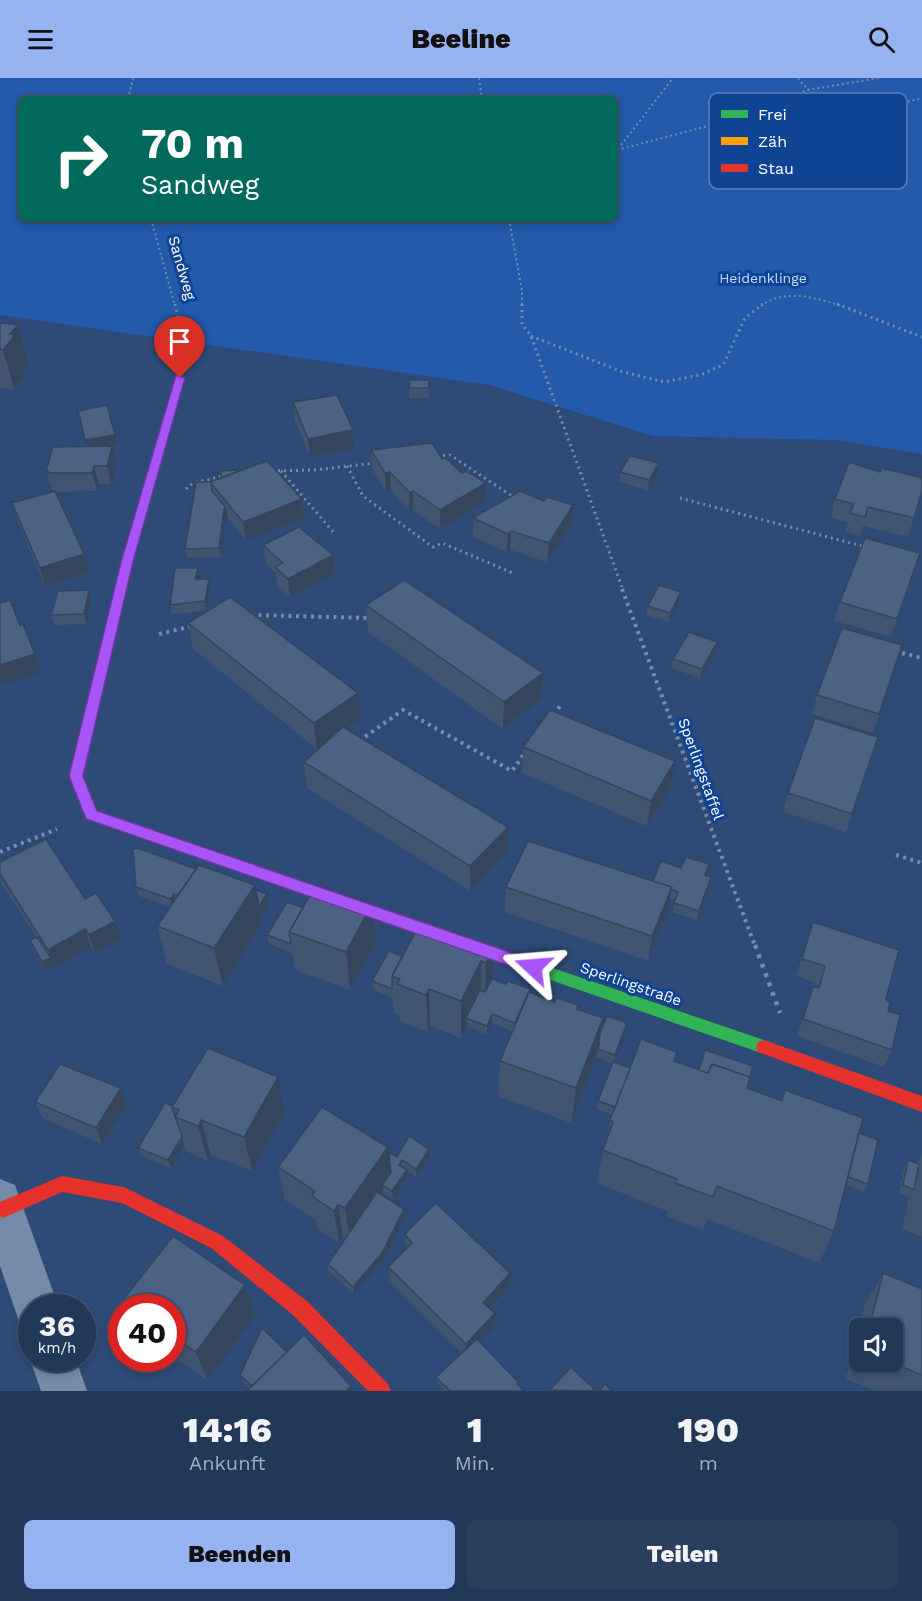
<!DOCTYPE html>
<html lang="de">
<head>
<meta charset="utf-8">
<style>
	body { margin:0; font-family:"Work Sans",sans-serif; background:#2a3f5e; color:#f1f3f6; height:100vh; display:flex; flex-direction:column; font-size:22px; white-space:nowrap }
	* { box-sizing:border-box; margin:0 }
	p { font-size:20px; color:#a2acba }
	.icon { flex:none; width:33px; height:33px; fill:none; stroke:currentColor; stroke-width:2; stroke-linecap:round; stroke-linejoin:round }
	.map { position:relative; height:1313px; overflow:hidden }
	.panel { display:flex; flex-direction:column; background:#223858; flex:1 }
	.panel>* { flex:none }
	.banner { position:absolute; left:18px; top:18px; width:600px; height:126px; border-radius:9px; box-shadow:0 3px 9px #0003,0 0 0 2px #3f526e; background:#00695c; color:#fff; overflow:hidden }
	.tools { position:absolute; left:849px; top:1240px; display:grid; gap:12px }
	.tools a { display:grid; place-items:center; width:54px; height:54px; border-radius:9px; background:#223858; box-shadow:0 3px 9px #0003,0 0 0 2px #3f526e; font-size:30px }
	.speed { position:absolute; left:18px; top:1216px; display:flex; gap:12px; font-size:30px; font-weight:700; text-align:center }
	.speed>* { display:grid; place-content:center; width:78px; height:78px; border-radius:50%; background:#223858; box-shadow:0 3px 9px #0003,0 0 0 2px #3f526e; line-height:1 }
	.speed small { font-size:15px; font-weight:400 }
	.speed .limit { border:9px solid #d22; background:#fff; color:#111 }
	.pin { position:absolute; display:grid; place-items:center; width:51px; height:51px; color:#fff; margin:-62px -26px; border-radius:50% 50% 50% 0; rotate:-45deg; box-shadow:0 0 6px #0007 }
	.pin .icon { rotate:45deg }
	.me { position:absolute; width:66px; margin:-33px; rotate:289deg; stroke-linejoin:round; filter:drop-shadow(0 0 4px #0008) }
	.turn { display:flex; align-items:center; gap:21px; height:126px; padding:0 24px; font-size:27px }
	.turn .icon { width:78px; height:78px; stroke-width:2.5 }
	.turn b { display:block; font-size:42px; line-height:51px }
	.eta { display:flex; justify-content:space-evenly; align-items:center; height:102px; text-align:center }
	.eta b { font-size:36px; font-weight:800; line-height:42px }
	.button { display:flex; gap:12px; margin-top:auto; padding:12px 24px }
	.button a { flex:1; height:69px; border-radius:9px; background:#95b2f1; color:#111; font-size:24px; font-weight:800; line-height:69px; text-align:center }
	.button a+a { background:#2a3f5e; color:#f1f3f6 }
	header { display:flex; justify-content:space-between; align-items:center; height:78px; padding:0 24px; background:#95b2f1; color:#111; font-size:27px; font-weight:800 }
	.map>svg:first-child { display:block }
	.green { fill:#235aac; fill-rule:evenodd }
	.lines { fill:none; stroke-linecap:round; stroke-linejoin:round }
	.path-far3 { stroke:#768ba9; stroke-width:2; stroke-dasharray:2 3; stroke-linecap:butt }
	.path-far2 { stroke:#768ba9; stroke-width:3; stroke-dasharray:2 4; stroke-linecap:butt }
	.path-far1 { stroke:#768ba9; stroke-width:4; stroke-dasharray:3 4.5; stroke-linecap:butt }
	.path { stroke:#768ba9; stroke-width:4.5; stroke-dasharray:4 6; stroke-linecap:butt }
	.street { fill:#768ba9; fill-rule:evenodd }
	.fast { fill:#30b455; fill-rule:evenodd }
	.slow { fill:#ff9f0a; fill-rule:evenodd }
	.jam { fill:#e5322d; fill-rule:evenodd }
	.wall { fill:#415472; fill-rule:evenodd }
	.shaded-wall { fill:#35455d }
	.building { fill:#4c6285; stroke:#35455d; stroke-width:1.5 }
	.route { fill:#a855f7; stroke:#6d37a1; stroke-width:1.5 }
	.labels { text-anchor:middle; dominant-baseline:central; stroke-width:6; stroke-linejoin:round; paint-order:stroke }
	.far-park-label { font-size:14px; fill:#c5ddfe; stroke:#0f4495 }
	.street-label { font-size:15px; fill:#fff; stroke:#0f4495 }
	.key { fill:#0f4495; stroke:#577cb5; stroke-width:1.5 }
	.key-label { font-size:16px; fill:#fff }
</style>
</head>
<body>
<header><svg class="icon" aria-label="menu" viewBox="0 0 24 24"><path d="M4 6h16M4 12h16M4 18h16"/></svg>Beeline<svg class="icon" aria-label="search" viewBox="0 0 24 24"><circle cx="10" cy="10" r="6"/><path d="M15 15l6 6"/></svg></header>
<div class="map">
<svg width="922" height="1313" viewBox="0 0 922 1313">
	<rect width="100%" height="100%" fill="#2e4a76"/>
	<!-- green -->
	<path class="green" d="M0,0h922v376l-87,-14 -182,-4 -164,-51 -489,-70zM21,21h594v120h-594z"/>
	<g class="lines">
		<!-- path-far3 -->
		<g class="path-far3">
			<path d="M479,0l3,21"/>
			<path d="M798,0c32,43 80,31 124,20"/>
			<path d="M128,21l5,-21"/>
			<path d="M618,71l55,-71"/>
			<path d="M617,72l121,-32 69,-28 72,-12"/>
			<path d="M151,141l24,87"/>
			<path d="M509,141l13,72v15"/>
			<path d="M761,228c24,-18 55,-8 81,0"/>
		</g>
		<!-- path-far2 -->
		<g class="path-far2">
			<path d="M175,226l3,12 1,34"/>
			<path d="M522,226v20l9,12 92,254"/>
			<path d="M837,226l85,33"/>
			<path d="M531,258l89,35 44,11 36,-7 23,-10 22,-47 18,-14"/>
			<path d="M437,378l13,-1 65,43"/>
			<path d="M347,388l16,30 70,51 9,-4 73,31"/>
			<path d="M272,393l42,-1 61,-7"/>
			<path d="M281,393l53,62"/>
			<path d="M186,411l7,-6 30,-7"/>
			<path d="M680,420l186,49"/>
		</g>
		<!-- path-far1 -->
		<g class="path-far1">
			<path d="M622,511l133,357"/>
			<path d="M251,537l121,3"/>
			<path d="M159,556l34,-8"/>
			<path d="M902,575l20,5"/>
			<path d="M554,637l6,-9"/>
			<path d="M359,663l44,-31 109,61 12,-17"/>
			<path d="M0,774l57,-23"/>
			<path d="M896,777l26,8"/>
		</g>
		<!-- path -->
		<path class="path" d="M755,867l25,68"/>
		<!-- street -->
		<g class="street">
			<path d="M0,1101l15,6 44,123h-27v21l-12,-5 -20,-58z"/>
			<path d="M32,1277v4h44l11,32h-46l-11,-32z"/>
		</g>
		<!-- fast -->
		<path class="fast" d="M377,830l387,132 6,2 2,5 -2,5 -6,2 -392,-136 -3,-4 3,-4z"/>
		<!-- slow -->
		<path class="slow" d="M180,297l5,3 -52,184 -25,106 -6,5 -6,-5 25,-106 54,-184z"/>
		<!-- jam -->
		<g class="jam">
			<path d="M102,585l6,5 -25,108 14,35 285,99 3,4 -3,4 -5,2 -291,-101 -17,-43 27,-108z"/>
			<path d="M764,962l158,56v16l-164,-60 -2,-5 2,-5z"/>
			<path d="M62,1098l62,11 99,49 84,65 81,83 3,7h-23l-75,-76 -82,-67 -89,-45 -60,-11 -59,26 -3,-2v-14z"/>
		</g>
	</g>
	<!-- wall -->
	<g class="wall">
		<path d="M0,245l18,2 10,39 -4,5 2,5 -12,15 -14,-1z"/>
		<path d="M429,302v18h-20v-10z"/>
		<path d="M293,324l60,28 1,19 -44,8 -15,-36z"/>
		<path d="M117,366l-10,2 9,19 -4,19h-13l-2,7 -41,1 33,81 -44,13 -27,-64 -6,-19 42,-12 -3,-3 -5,-18 41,-24z"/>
		<path d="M371,372l71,9 43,43 -45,27 -27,-19 -4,1 -18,-20 -5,1 -14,-23z"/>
		<path d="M236,394l66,27 2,19 -58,23 -18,-23 -3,1 -4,38 -34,1 -2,-9 26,-67z"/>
		<path d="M620,394l38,1 -10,17 -29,-8z"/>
		<path d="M922,413l-14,46 -45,-11 -3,10 -15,-4 3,-10 -17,-4 4,-19z"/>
		<path d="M544,423l29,4 -1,19 -25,38 -37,-12 -3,2 -34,-15v-19z"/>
		<path d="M263,467l70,10 2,19 -45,23 -13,-11 -1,-13 -10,-9z"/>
		<path d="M914,494l-23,65 -57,-16 6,-19z"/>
		<path d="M200,501l10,10 -4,21 -34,5 -2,-10z"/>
		<path d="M681,514l-2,10 -10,20 -23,-7 2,-9z"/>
		<path d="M91,522l-4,24 -33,1 -3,-10z"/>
		<path d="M366,527l177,68 -2,27 -38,29 -135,-97z"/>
		<path d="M188,545l172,96 -14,10 162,98 -1,25 -37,39 -163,-103 -3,-26 20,-18 -7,5 -124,-100z"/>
		<path d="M717,564l-2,10 -15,26 -29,-10 2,-9z"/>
		<path d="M902,567l-29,88 -61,-19 5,-19z"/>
		<path d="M878,659l-32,95 -63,-20 5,-19z"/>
		<path d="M523,669l152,14 -4,27 -24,38 -125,-53z"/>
		<path d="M0,784l85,37 36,40 -26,14 -4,-6 -45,24 -13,-21 -3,-10 6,-3 -35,-54 -1,-4z"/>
		<path d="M706,798l5,1 -2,10 -12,33 -25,-8 3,-12 -6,-2 -2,15 -19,48 -143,-49 1,-25 147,-6z"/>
		<path d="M136,809l120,3 11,4 2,10 -8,12 1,7 -39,63 -56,-22 -10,-38 13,-19 -31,-11z"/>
		<path d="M287,824l89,40 -26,48 -55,-20 -3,-17 -23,-9 -2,-9z"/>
		<path d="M813,844l73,77 6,51 -8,17 -87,-31 16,-49 5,1 1,-4 -23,-8z"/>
		<path d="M489,867l3,34 14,5 24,5v4l48,16 22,24 26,-1 -12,30 16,6 45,-7 106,39 4,-10 74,43 9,51 -4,8 -18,-7 -12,46 -15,32 -112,-44 -4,11 -37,-14 1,-5 -70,-28 6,-33 4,-13 3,-17 2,-5 -15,-6 1,-8 14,-38 -16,-6 -25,66 -73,-27 2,-35 12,-30 -20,-8 -5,11 -20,-7 -6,11 -31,-12 -2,6 -28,-11 -1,-6 -5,-2 -1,-15 -20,-8 -1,-9 30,-25z"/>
		<path d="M278,999l7,35 -33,59 -41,-16 -3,6 -22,-10 -2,-6 -13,23 -30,-12 -3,-8 35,-42z"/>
		<path d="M35,1024l92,3 -25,39 -60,-26z"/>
		<path d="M390,1070v5l7,4h33l-14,20 -9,-6v7l-14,21 -10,-6 -1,2 22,14 1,8 -22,44 -29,33 -25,-22 -1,-8 17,-26 -2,-1 -4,6 -21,-14 -2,-9 -31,-20 -7,-33z"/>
		<path d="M922,1076v83l-20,-8 7,-32 -10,-4 5,-25 4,-8 9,3z"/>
		<path d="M405,1156l105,53 -20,22 5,4 -1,14 -14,15 39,41v3l5,5h-80l-7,-8 -1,-6 26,-24 -72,-72 -2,-14 18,-18z"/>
		<path d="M883,1195l39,16v102h-47l-29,-12 19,-75zM860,1251h32v33h-32z"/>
		<path d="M245,1207l10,31 -47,65 -36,-26v-47h-45l-4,-8z"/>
		<path d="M287,1274l64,34 1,5h-105l2,-3 -6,-7 -3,-6z"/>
	</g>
	<!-- shaded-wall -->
	<g class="shaded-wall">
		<path d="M18,247l10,39 -4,5 2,5 -12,15 -11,-39 7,-16z"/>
		<path d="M353,352l1,19 -44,8 -2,-18z"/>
		<path d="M115,357l2,9 -29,6 -3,-10z"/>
		<path d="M112,368l4,19 -4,19 -5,-18z"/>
		<path d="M659,385l-1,10 -10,17 1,-10z"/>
		<path d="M94,388l5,18 -2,7 -5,-18z"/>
		<path d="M390,394l1,19 -5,1 -1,-19z"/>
		<path d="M486,405l-1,19 -45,27v-19z"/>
		<path d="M413,413v19l-4,1v-19z"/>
		<path d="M302,421l2,19 -58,23 -3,-19z"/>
		<path d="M573,427l-1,19 -25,38 2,-19z"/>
		<path d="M226,430l2,10 -3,1 -4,38 -2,-9 5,-39z"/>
		<path d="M511,453l-1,19 -3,2 1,-18z"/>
		<path d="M84,476l5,19 -44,13 -5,-18z"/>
		<path d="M333,477l2,19 -45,23 -2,-18z"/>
		<path d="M198,490l2,10 -3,10 -2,-9z"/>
		<path d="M209,501l1,10 -4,21 -1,-9z"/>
		<path d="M89,512l2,10 -4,24 -3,-10z"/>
		<path d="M681,514l-2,10 -10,20 1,-9z"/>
		<path d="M717,564l-2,10 -15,26 2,-9z"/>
		<path d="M35,576l6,19 -37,11 -1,-2 -3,1v-18z"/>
		<path d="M543,595l-2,27 -38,29 1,-27z"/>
		<path d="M358,615l2,26 -43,30 -3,-26z"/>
		<path d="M675,683l-4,27 -24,38 4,-25z"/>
		<path d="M508,749l-1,25 -37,39v-25z"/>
		<path d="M711,799l-2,10 -12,33 2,-9z"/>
		<path d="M255,807l4,21 8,-12 2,10 -8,12 1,7 -39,63 -9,-38z"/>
		<path d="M672,809l-5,26 -19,48 4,-25z"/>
		<path d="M174,816l2,9 -3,5 -2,-9z"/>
		<path d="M372,826l4,38 -26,48 -4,-38z"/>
		<path d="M115,843l6,18 -26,14 -6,-18z"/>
		<path d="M85,851l6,18 -36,20 -7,-17z"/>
		<path d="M489,867l-1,14 5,-9 -1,38 -7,13 1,-38z"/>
		<path d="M51,880l4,9 -9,4 -4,-9z"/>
		<path d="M481,883l-1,38 -14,19 1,9 -6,11v-37z"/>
		<path d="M429,911l1,37 -2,6 -2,-37z"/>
		<path d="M492,936v9l-5,11v-8z"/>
		<path d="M603,940l-7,39 -25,66 5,-35z"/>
		<path d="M627,945l-1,9 -12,32 1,-9z"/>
		<path d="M278,999l7,35 -33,59 -8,-34z"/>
		<path d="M121,1010l6,17 -25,39 -6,-16z"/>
		<path d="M201,1042l10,35 -3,6 -10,-35z"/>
		<path d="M182,1059l2,8 -13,23 -3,-8z"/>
		<path d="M388,1069l2,1 1,33 -9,4 1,8 -33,48 -5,-33z"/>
		<path d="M429,1071l1,8 -14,20v-8z"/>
		<path d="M407,1092v8l-14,21 -1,-8z"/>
		<path d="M338,1127l5,32 -4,6 -5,-32z"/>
		<path d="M404,1131l1,8 -22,44 -29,33 -1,-7z"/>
		<path d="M510,1195v14l-28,29 1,-13z"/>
		<path d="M245,1207l10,31 -47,65 -12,-29z"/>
		<path d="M495,1235l-1,14 -28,30v-13z"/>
		<path d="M351,1308l1,5h-6z"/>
	</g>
	<!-- building -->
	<g class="building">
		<path d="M0,245l18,2 -8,9 5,1 -12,15 -3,-1z"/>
		<path d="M410,302h19v8h-20z"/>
		<path d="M337,317l16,35 -45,9 -15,-37z"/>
		<path d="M107,327l8,30 -30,5 -7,-29z"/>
		<path d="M432,365l10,16 4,-1 16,15 4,-2 20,12 -46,27 -27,-19 -4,1 -19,-20 -5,1 -14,-23z"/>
		<path d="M112,368l-5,20h-13l-2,7h-42l-4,-3 7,-23z"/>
		<path d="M630,378l29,7 -10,17 -29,-8z"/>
		<path d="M267,383l35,38 -59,23 -33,-40z"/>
		<path d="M849,384l31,10 1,-4 41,10v13l-8,27 -46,-11 -3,10 -15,-4 4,-9 -19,-5z"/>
		<path d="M236,392v2l-15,6v-7z"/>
		<path d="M196,404h15l1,9 14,17 -2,1 -5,39 -34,1z"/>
		<path d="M55,413l29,63 -44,14 -28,-65z"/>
		<path d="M520,413l24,10 3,-4 26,8 -24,38 -38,-12 -3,3 -35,-16z"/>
		<path d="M299,449l34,28 -45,24 -13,-12 8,-4 -20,-18z"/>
		<path d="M865,460l55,15 -23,66 -57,-17z"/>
		<path d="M175,490h23l-3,11h14l-4,22 -35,4z"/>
		<path d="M404,502l139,93 -39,29 -138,-97z"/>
		<path d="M659,507l22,7 -11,21 -22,-7z"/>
		<path d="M89,512l-5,24 -33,1 7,-24z"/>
		<path d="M230,519l128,96 -44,30 -126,-100z"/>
		<path d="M10,522l10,25 3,-1 12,30 -35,11v-62z"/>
		<path d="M842,550l60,17 -23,69 -62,-19z"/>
		<path d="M689,554l28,10 -15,27 -29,-10z"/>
		<path d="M550,632l125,51 -24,40 -128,-54z"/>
		<path d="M815,640l63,19 -26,77 -64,-21z"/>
		<path d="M343,649l165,100 -38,39 -166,-104z"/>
		<path d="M46,761l39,60 11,-6 19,28 -26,14 -4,-6 -37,21 -48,-76v-12z"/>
		<path d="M528,763l144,46 -20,49 -146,-49z"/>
		<path d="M137,770l59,21 -18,26 -4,-1 -3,5 -35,-12 -3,-38z"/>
		<path d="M686,779l23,7 -4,11 6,2 -12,34 -25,-8 4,-11 -7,-3 1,-2 -19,-6 8,-20 20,7z"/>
		<path d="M199,787l56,20 -41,63 -57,-22z"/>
		<path d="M316,807l56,19 -26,48 -57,-20z"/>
		<path d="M256,812l11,4 -8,12z"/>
		<path d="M287,824l16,6 -14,24 2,12 -24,-9z"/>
		<path d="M422,842l67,25 -2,3 6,2 -7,13 -5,-2 -20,40 -32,-12 -3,6 -29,-11 3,-5 -8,-3z"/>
		<path d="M813,844l86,28 -13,49 4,5 -2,7 12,4 -8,35 -89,-31 10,-32 6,1 6,-22 -23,-7z"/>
		<path d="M37,859l14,21 -9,4 -12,-22z"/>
		<path d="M389,873l13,5 -10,20v13l-20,-8z"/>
		<path d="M492,901l14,5 2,-3 22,8 -15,34 -23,-9 -5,12 -21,-8 14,-28 5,2z"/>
		<path d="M529,914l26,10 2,-4 21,7 -1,4 26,9 -27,70 -76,-27z"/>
		<path d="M607,938l20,7 -12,32 -18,-6 2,-3 1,-13z"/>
		<path d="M641,961l36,13 -3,9 34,12 4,-9 38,13 -3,11 35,13 3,-11 78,28 -29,113 -117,-45 -4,11 -38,-14 2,-4 -74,-29 10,-28 -3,-2z"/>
		<path d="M208,970l70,29 -34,60 -43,-17 -3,6 -23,-9 4,-7 -7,-3z"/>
		<path d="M705,972l48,16 -3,11 -38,-13 -4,9 -9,-3z"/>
		<path d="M613,984l17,6 -15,39 -17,-6z"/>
		<path d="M60,986l61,24 -25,40 -61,-26z"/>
		<path d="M165,1025l8,3 -1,1 10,30 -14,23 -30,-12z"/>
		<path d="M322,1029l66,40 -43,61 -7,-3 -4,6 -22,-15 3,-5 -37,-24z"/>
		<path d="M340,1040h1l44,27z"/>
		<path d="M859,1055l19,7 -10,44 -20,-7z"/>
		<path d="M409,1058l20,13 -13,20 -14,-9 -3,5 8,5 -15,21 -10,-6 9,-12 -2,-20 8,4z"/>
		<path d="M908,1082l11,4 -5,26 -11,-5z"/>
		<path d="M377,1114l27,17 -22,44 -29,34 -25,-23z"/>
		<path d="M436,1125l74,70 -27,30 12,10 -29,31 -78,-77 24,-24 -7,-9z"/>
		<path d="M173,1158l72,49 -49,67 -24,-16v-28h-38l-11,-8z"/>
		<path d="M883,1195l39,16v86l-31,-13h1v-33h-23z"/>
		<path d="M262,1250l25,24 -35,34 -12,-11z"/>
		<path d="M304,1257l47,51 -5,5h-99z"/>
		<path d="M477,1261l42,44 -2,1 7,7h-74l-14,-14z"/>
		<path d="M571,1289l25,24 -46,-1z"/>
		<path d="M605,1306l7,7h-12z"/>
	</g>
	<!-- route -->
	<path class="route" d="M176,297l9,3 -52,184 -50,214 14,35 442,151 2,5 -2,5 -6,2 -447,-155 -17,-43 52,-214z"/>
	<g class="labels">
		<!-- far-park labels -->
		<g class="far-park-label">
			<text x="763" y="200">Heidenklinge</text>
		</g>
		<!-- street labels -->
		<g class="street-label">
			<text transform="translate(182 190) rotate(74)">Sandweg</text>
			<text transform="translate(701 691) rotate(70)">Sperlingstaffel</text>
			<text transform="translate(631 906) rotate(19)">Sperlingstraße</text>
		</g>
	</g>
	<!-- legend -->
	<rect x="709" y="15" width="198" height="96" rx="9" class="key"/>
	<rect x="721" y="32" width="27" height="8" fill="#30b455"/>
	<rect x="721" y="59" width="27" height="8" fill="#ff9f0a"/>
	<rect x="721" y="86" width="27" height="8" fill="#e5322d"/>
	<g class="key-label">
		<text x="758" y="42">Frei</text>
		<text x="758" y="69">Zäh</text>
		<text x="758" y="96">Stau</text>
	</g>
</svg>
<div class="tools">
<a><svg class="icon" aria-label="sound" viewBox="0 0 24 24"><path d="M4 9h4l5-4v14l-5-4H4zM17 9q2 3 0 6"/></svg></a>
</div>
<div class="speed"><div>36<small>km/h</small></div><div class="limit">40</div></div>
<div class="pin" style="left:180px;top:300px;background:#d93025"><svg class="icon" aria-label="arrive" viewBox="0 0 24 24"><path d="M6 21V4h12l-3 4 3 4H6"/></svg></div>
<svg class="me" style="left:533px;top:889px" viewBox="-20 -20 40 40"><path d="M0-17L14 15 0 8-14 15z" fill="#a855f7" stroke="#fff" stroke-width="4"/></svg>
<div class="banner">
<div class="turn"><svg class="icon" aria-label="right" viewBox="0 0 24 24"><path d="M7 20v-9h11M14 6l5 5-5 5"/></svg><div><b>70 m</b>Sandweg</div></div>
</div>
</div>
<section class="panel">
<div class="eta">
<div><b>14:16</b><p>Ankunft</p></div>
<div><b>1</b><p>Min.</p></div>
<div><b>190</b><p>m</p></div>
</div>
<div class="button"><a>Beenden</a><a>Teilen</a></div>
</section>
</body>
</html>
